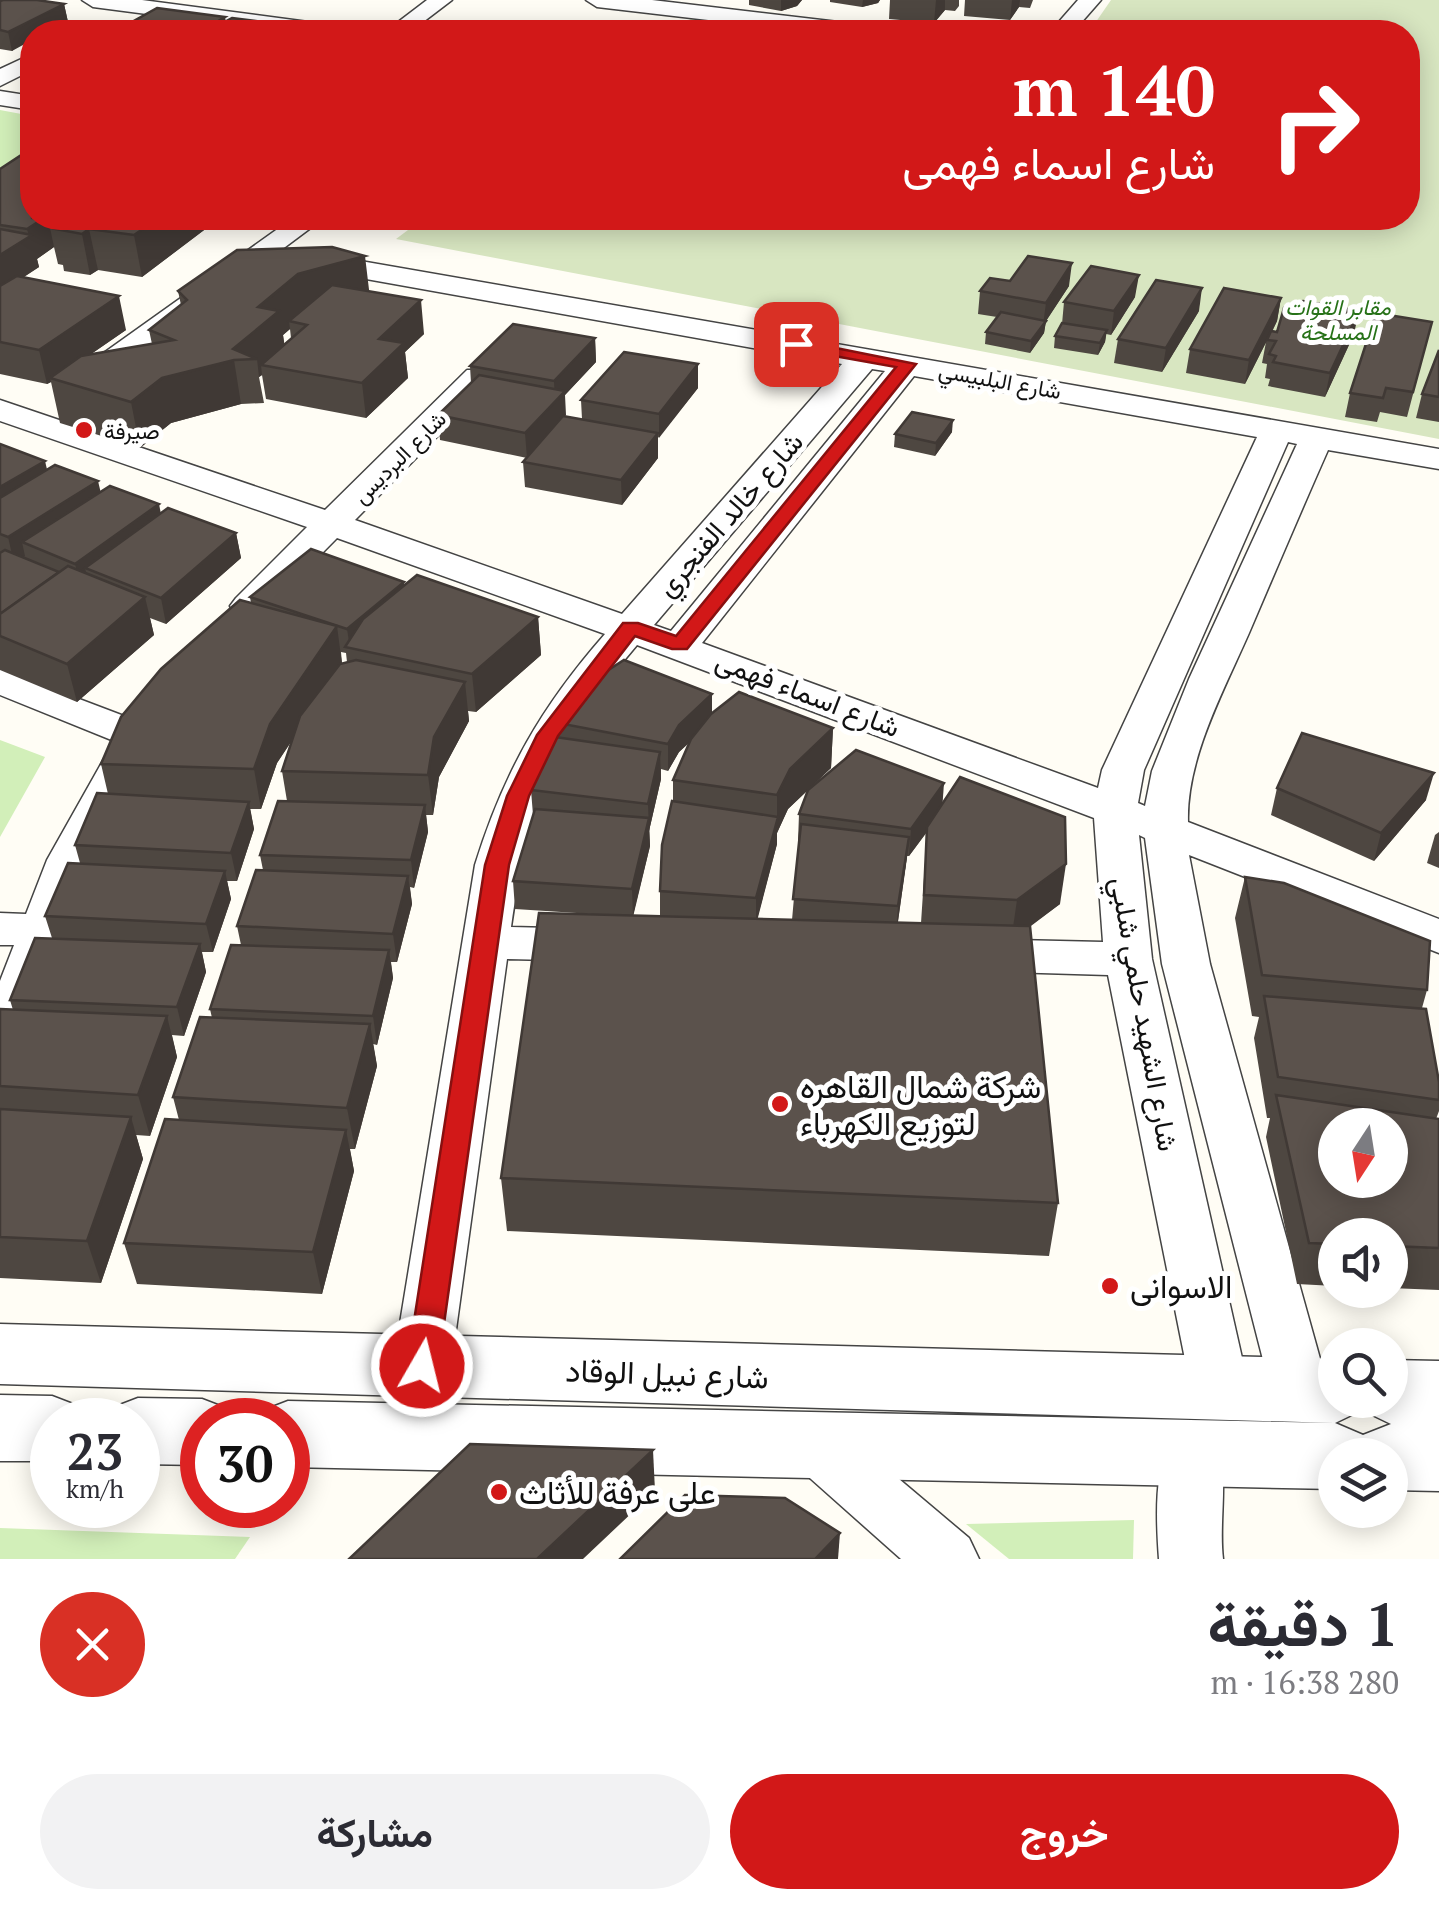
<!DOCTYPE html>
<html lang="ar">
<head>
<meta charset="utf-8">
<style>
	body { margin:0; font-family:"PT Serif",Vazirmatn,serif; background:#f2f2f3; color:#2b2b33; direction:rtl; height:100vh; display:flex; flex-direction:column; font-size:38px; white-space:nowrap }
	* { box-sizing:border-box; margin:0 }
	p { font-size:32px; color:#7c7c81 }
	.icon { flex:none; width:55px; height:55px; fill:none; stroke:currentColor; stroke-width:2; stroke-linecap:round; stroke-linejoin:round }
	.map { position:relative; height:1559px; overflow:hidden; direction:ltr }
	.sheet { display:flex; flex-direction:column; background:#fff; flex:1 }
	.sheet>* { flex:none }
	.top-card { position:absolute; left:20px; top:20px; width:1400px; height:210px; border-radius:40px; box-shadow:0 5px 25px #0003; direction:rtl; background:#d21818; color:#fff; overflow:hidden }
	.needle { width:65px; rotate:192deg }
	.buttons { position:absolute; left:1318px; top:1108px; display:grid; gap:20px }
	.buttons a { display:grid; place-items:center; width:90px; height:90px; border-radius:50%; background:#fff; box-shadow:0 5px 25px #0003; font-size:50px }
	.speed { position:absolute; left:30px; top:1398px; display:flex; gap:20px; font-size:50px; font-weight:700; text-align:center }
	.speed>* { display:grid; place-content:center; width:130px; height:130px; border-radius:50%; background:#fff; box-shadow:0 5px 25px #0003; line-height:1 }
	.speed small { font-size:25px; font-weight:400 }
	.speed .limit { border:15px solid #d22; background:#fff; color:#111 }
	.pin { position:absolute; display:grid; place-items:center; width:85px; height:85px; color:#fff; margin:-42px; border-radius:20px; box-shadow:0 5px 15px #0006 }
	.me { position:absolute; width:110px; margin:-55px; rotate:8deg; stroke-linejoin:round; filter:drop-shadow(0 0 8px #0008) }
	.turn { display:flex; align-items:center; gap:35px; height:210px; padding:0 40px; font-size:45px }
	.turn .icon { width:130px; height:130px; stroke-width:2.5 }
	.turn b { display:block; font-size:70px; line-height:85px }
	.round { display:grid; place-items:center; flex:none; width:105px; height:105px; border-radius:52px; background:#f2f2f3 }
	.headline { display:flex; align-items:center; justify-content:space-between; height:170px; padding:0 40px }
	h1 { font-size:60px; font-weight:700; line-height:75px }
	.primary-button { display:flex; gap:20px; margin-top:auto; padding:20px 40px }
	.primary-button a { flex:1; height:115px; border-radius:60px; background:#d21818; color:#fff; font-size:40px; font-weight:700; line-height:115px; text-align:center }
	.primary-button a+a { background:#f2f2f3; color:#2b2b33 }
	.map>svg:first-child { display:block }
	.green { fill:#d2efb9 }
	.cemetery { fill:#d8e6c1 }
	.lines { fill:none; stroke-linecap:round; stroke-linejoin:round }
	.minor-casing { stroke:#444; stroke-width:3 }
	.tertiary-casing { stroke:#444; stroke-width:3 }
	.minor { fill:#fff; fill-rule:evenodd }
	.tertiary { fill:#fff; fill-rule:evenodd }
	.wall { fill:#4e4741; fill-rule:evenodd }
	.shaded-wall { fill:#403935 }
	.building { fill:#5b524c; stroke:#403935; stroke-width:2.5; fill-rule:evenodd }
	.route { fill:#d21818; stroke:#881010; stroke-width:2.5 }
	.poi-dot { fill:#d21818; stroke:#fff; stroke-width:4 }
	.labels { text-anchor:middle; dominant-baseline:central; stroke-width:10; stroke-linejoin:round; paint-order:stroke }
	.far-park-label { font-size:22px; font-style:italic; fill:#277218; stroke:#fff }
	.far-street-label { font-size:22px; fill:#111; stroke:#fff }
	.far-poi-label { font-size:22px; fill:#111; stroke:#fff; text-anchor:start }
	.street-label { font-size:28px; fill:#111; stroke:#fff }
	.near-poi-label { font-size:32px; fill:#111; stroke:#fff; text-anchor:start }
	.near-street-label { font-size:32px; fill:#111; stroke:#fff }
</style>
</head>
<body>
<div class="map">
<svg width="1439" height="1559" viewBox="0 0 1439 1559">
	<rect width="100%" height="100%" fill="#fffdf5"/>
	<!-- green -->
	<g class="green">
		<path d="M0,110l32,6v41l-32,18z"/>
		<path d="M0,740l45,17 -45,80z"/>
		<path d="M1134,1520l-1,39h-124l-43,-35z"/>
		<path d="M0,1528l250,9 -15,22h-235z"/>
	</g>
	<!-- cemetery -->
	<g class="cemetery">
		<path d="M1111,0h328v439l-1043,-200 28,-21h984v-186h-319z"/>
		<path d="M697,14l152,18h-176z"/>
	</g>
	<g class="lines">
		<!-- minor casing -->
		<g class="minor-casing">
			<g id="minor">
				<path d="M82,0h60l189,25 11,7h-58l-191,-25z"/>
				<path d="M427,0h25l-42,32h-25z"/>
				<path d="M586,0h66l212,25 11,7h-63l-215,-25z"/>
				<path d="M1078,0h23l-28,32h-23z"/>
				<path d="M32,54v16l-32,16v-17z"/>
				<path d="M0,91l32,5v14l-32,-5z"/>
				<path d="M293,218h31l-225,168h-22l-5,-7 5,-7z"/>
				<path d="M309,252l1130,197v20l-111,-19c-27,61 -53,122 -79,183 -25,57 -63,126 -61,189l251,97v34l-250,-98 21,109 119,427 -8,18 -21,8 -21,-8 -8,-18 -109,-427 -17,-126 -6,-3 13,124 97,430 -8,18 -21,7 -21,-7 -8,-18 -83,-414 -130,-4 -17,-4 -7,-12 7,-12 17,-4 125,3 -9,-124 -457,-173c-76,89 -110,166 -126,282l81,2 17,4 6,12 -6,12 -17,4 -85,-2 -56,407 -8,18 -21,7 -21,-7 -8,-18 82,-501c29,-93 66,-158 130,-231l-268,-96 -75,76h-26l-6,-8 6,-8 71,-71 -307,-106v-21l325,110 142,-140h22l5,7 -5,7 -134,136 267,94 220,-250 -543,-97 -4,-6zM872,369l13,2 -214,260 -17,-6zM914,376l343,61 -155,333 -4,18 -396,-145zM1288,442l9,2 -108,235 -37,92 -7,35 -7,-3 6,-33z"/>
				<path d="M0,669l153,58 6,9 -68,124 -66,185 -7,13 -18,5v-82l14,-36h-14v-32l26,1 21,-54 67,-119 -114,-46z"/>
				<path d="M814,1417l21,8 134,113 10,21h-78l-108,-96 -9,-19 9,-19z"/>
				<path d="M1193,1425l21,8c17,37 4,85 9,126h-64c-3,-41 -5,-89 13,-126z"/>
			</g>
		</g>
		<!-- tertiary casing -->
		<g class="tertiary-casing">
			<g id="tertiary">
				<path d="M0,1324l1335,35v41h55v-40l49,1v130l-49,-1v-35h-55v34l-1047,-22v-47h-30l4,-9 26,-10 1047,22 28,12 28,-11 -29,-14 -27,13 -1335,-39z"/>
				<path d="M0,1395l52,1 26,10 7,14h-33v41h-52z"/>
				<path d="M138,1398l64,1 26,10 5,11h-31v45l-64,-1v-44h-32l6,-12z"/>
			</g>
		</g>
		<!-- minor -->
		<use href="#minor" class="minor"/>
		<!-- tertiary -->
		<use href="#tertiary" class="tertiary"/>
	</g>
	<!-- wall -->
	<g class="wall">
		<path d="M749,0h53l-5,6 -16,5 -32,-6z"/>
		<path d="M830,0h50l-2,3 -16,4 -32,-5z"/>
		<path d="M890,0h69v6l-4,5 -10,-1 -11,13 -45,-4z"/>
		<path d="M965,0h68l-3,8 -11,-1 -9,13 -46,-4z"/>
		<path d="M0,1l64,3 4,18 -20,10h-16l-20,19 -12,-2z"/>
		<path d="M0,169l32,49h212l-8,6 -20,-3 -74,56 -44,-7 -8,5 -26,-4 -1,-6 -5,-1 -4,-17 -17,12 2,8 -15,10 102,53 -35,24 61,-10 -3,-14 32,-25 -3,-14 192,1 54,42 -19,18 3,26 -42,40 -100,-19 -4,-24 -3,2 5,26 -23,1 -70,19 -31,25 -80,-25 -9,-41 -4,2 -47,-10zM290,329l1,9 -7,6 -1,-9z"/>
		<path d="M1010,281l59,5 -23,35 -2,12 -14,20 -45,-9 1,-12 11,-15 -19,-3 2,-23z"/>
		<path d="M1135,297l-24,38 -5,-1 -1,8 -7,13 -44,-7 1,-12 7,-12 2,-22z"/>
		<path d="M1281,298l-4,23 -5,11 82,2 -29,63 -57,-11 2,-7 -5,-1 2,-14 -5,-1 4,-21 -21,42 -59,-11 4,-24z"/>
		<path d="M1199,311l-37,61 -48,-9 4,-24z"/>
		<path d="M1432,322l-25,95 -27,-5 -3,10 -32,-5 5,-24z"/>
		<path d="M595,338l1,24 -31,33v21l17,3 -1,-19 117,-36v24l-40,50v20l-36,47 -97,-18 -2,-25 4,-4 -87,-18 -2,-25 33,-32 -1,-17z"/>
		<path d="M1439,350v72l-23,-4 6,-24z"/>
		<path d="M952,432l-17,24 -41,-9 1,-13z"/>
		<path d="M0,444l47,26 53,22 61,21 75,20 5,25 -75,66 -16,-6 4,17 -77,67 -77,-32z"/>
		<path d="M404,582v3l134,32 3,38 -65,57 -8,-1 1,10 -30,56 -6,38h-7l2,17 -14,56 -4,-1 2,17 -15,58h-6l2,16 -16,67 -4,-1 4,22 -22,83h-5l4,22 -32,123 -185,-10 -13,-41 55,-123 -6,-23 39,-79 -2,-9 31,-64 -4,-19 26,-56 -3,-15 27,-54 -5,-30 9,-29 -14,21 -16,46h-11l4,20 -17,52h-10l4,18 -18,53h-11l4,20 -22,64 -12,-1 5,22 -27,79 -14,-1 7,24 -42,124 -101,-5v-269l13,1 -3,-10 42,-62 -7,-22 35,-53 -5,-18 33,-51 -7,-30 150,-161 -1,-6zM341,652l5,1 1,9 -5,1z"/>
		<path d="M712,713l121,15 -2,40 -21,20 132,16 118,100 -30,22 28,277 -9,53 -542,-25 -6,-53 91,-264 -77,-5 -2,-28 20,-66 -2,-25 28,-52 -1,-15zM689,743l-16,37v21l-13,90v25l-27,-1 17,-69 -1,-15 12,-52v-10l7,2 11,-19zM807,791l-8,23 -1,27h1l-7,79 -35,-1 20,-75v-11l11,-24zM927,832l-6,91 -23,-1 9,-66h2z"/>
		<path d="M1277,788l149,12 -52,61 -103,-46z"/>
		<path d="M1439,832v36l-12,-5 8,-28z"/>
		<path d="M1245,877l182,113 -5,18 17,74v29l-3,8h3v171l-49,-2v-53h-55v51l-38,-2 -31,-147 4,-19h-3l-13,-80 5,-21 -7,-1 -17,-98z"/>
	</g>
	<!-- shaded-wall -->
	<g class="shaded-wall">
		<path d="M781,0h21l-5,6 -16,5z"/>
		<path d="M863,0h17l-2,3 -16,4z"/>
		<path d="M936,0h9v10l-11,13z"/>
		<path d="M1012,0h8l-1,7 -9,13z"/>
		<path d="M64,4l4,18 -20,10h-16v8l-20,11 -4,-19z"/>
		<path d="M225,17l3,15h-29z"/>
		<path d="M44,218h32l-14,7 -13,-2 5,24 -17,12 2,8 -39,25v-37l29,-19 -2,-7z"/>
		<path d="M159,218h56l1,3 -74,56 -8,-42z"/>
		<path d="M89,229l9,41 -8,5 -8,-41z"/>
		<path d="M365,256l5,42 -81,23 1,8 -7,6 3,19 -25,11 1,10 -3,2 -2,-18 -24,-10 25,-42 40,-33z"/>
		<path d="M1072,263l-3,23 -23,35 -2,12 -14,20 1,-12 12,-16 3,-22z"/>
		<path d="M1139,275l-4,22 -24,38 3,-24z"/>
		<path d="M1202,288l-3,23 -37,61 4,-24z"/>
		<path d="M119,296l7,34 -71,49 -5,-1 1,4 -4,2 -8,-34z"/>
		<path d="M1281,298l-4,23 -32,63 4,-24z"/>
		<path d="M421,300l3,34 -19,18 3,26 -42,40 -4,-35 17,-44z"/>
		<path d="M1359,311l-5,23 -29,63 5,-24z"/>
		<path d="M1107,330l-2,12 -7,13 2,-12z"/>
		<path d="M595,338l1,24 -31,33 1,20 -39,43 -2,-25 30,-31 -1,-21z"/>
		<path d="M234,360l7,44 -70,19 -31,25 -9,-46 31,-24z"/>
		<path d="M698,364v24l-39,50v-24z"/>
		<path d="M953,420l-1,12 -17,24 1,-13z"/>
		<path d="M658,433v25l-36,47 -1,-25z"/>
		<path d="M45,461l6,25 -51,30v-29z"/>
		<path d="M98,481l6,25 -82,36 3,14 -11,7 -6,-26z"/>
		<path d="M159,504l5,25 -79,39 4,16 -7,5 -7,-25z"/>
		<path d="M236,533l5,25 -75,66 -5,-26z"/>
		<path d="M404,582l3,26 -57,40 -3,-19z"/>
		<path d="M145,597l9,38 -77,67 -10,-38z"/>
		<path d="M538,617l3,38 -65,57 -4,-38z"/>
		<path d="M337,626l5,38 -65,99 -16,46 -7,-40 16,-45z"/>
		<path d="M465,682l4,39 -30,56 -6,38 -5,-40 6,-38z"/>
		<path d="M712,694v27l-33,31 -11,19v-27l11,-19z"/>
		<path d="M833,728l-2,40 -43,41 -11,24v11l-21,81v-27l21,-78v-25l13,-26z"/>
		<path d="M660,752l1,27 -12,52 -1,-27z"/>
		<path d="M1434,773l-8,27 -52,61 7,-28z"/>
		<path d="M944,783l-2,28 -33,45 2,-27z"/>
		<path d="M249,802l5,27 -17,52 -6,-28z"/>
		<path d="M425,805l3,27 -14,56 -3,-28z"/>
		<path d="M649,818l1,28 -17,71 -1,-28z"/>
		<path d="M909,837l-3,28 -10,69 2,-28z"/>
		<path d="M1066,864l-6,40 -49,37 6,-41z"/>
		<path d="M225,871l6,28 -18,53 -7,-28z"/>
		<path d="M408,876l4,28 -15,58 -4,-28z"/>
		<path d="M200,944l6,28 -22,64 -7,-29z"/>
		<path d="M389,950l4,28 -16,67 -4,-29z"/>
		<path d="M167,1016l10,41 -27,79 -12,-41z"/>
		<path d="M370,1024l7,42 -22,83 -8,-41z"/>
		<path d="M131,1117l12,42 -42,124 -14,-42z"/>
		<path d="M346,1130l8,41 -32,123 -9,-42z"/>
		<path d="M653,1450l2,41 -72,68h-46z"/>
		<path d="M840,1533l-2,26h-23z"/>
	</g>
	<!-- building -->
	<g class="building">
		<path d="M3,0h34l27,4 -56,28 -8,-2v-29z"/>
		<path d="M157,8l68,9 -26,15h-85z"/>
		<path d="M232,18l69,9 -8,5h-87z"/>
		<path d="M313,29l29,3h-35z"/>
		<path d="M29,150l3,1v67h12l-17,11 -27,-4v-56z"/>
		<path d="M57,218h102l-25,17 -45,-6 -7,5 -27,-5 7,-4 -13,-2z"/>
		<path d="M0,229l32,6 -32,20z"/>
		<path d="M332,247l33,9 -67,18 -40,33 21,4 -46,38 24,10 -23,1 -72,18 -31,24 -81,-24 31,-22 93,-16 -25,-10 38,-30 -9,-9 59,-41z"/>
		<path d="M1028,256l44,7 -26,40 -66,-12 10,-13 20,3z"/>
		<path d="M1091,266l48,9 -25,36 -50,-9z"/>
		<path d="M17,276l102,20 -80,54 -39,-8v-56z"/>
		<path d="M1156,280l46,8 -36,60 -48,-9z"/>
		<path d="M332,285l89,15 -42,39 25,4 -42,40 -101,-18 46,-40 -18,-4z"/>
		<path d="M1224,288l57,10 -32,62 -59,-11z"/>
		<path d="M1303,301l56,10 -29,62 -57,-11 3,-6 -7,-2 7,-13 -9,-1 4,-9 6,1 7,-24 13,2z"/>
		<path d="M1001,312l45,9 -15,20 -45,-9z"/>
		<path d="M1376,313l56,9 -19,70 -27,-4 -3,10 -33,-5z"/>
		<path d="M1062,323l45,7 -7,13 -45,-7z"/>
		<path d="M513,324l82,14 -41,43 -84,-15z"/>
		<path d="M1439,350v47l-17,-3z"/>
		<path d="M624,352l74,12 -39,50 -78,-14z"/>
		<path d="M479,375l86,16 -40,42 -87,-18z"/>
		<path d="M912,412l41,8 -17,23 -41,-9z"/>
		<path d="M563,416l95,17 -37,47 -98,-18z"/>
		<path d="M0,444l45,17 -45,26z"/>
		<path d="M55,465l43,16 -90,56 -8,-3v-36z"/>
		<path d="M110,486l49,18 -84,60 -53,-22z"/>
		<path d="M168,508l68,25 -75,65 -76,-30z"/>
		<path d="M311,549l93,33 -57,47 -97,-32z"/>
		<path d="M5,550l54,22 -59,42v-61z"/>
		<path d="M68,566l77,31 -78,67 -67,-28v-22z"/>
		<path d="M417,575l121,42 -66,57 -127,-27 18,-28z"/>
		<path d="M240,600l97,26 -67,98 -16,45 -153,-5 20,-47 40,-48z"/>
		<path d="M356,660l109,22 -31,55 -6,38 -146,-4 18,-55 40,-52z"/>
		<path d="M624,660l88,34 -33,31 -11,19 -110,-21 35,-43z"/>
		<path d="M739,692l94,36 -43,41 -13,26 -104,-15 18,-41 20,-25z"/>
		<path d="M1302,733l132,40 -53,60 -104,-45z"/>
		<path d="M555,737l105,15 -12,52 -117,-14z"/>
		<path d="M856,750l88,33 -33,46 -112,-15 9,-24z"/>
		<path d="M960,777l105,40 1,47 -49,36 -93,-5 3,-68z"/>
		<path d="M97,793l152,9 -18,51 -156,-8z"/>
		<path d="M278,801l147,4 -14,55 -151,-5z"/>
		<path d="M672,801l106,16 -22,81 -96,-7 2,-46z"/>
		<path d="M535,809l114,9 -17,71 -119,-8z"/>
		<path d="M801,824l108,13 -11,69 -105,-7z"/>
		<path d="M68,863l157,8 -19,53 -161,-8z"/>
		<path d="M256,870l152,6 -15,58 -156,-8z"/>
		<path d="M1245,877l39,6 146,58 -3,49 -165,-15z"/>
		<path d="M539,913l491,13 28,277 -557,-25z"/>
		<path d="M35,938l165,6 -23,63 -167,-7z"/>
		<path d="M231,945l158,5 -16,66 -163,-7z"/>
		<path d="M1264,996l162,13 13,73v18l-161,-23z"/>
		<path d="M0,1009l167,7 -29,79 -138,-9z"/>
		<path d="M200,1017l170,7 -23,84 -174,-11z"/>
		<path d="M1276,1095l163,24v129l-49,-2v-11h-55v9l-26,-1zM1335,1125h55v55h-55z"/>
		<path d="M0,1109l131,8 -44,124 -87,-4z"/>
		<path d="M165,1119l181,11 -33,122 -189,-9z"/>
		<path d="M470,1444l183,6 -116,109h-188z"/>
		<path d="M685,1495l100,3 55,35 -25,26h-195z"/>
	</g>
	<!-- route -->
	<path class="route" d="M796,340l120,24 -229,285h-15l-37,-13 -77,100 -29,60 -20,69 -71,501 -5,10 -11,4 -11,-4 -4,-10 78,-501 22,-69 30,-61 86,-112h15l38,13 220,-269 -106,-19 -3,-4z"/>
	<!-- markers -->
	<g class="poi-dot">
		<circle cx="84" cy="430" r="10"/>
		<circle cx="780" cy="1104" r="10"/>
		<circle cx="1110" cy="1286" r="10"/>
		<circle cx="499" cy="1492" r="10"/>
	</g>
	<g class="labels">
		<!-- far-park labels -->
		<g class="far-park-label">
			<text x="1338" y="306">مقابر القوات<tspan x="1338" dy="25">المسلحة</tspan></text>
		</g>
		<!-- far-street labels -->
		<g class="far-street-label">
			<text transform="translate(1000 380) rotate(10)">شارع البلبيسي</text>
			<text transform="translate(399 457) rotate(-45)">شارع البرديس</text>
		</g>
		<!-- far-poi labels -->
		<g class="far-poi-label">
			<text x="104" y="430">صيرفة</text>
		</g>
		<!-- street labels -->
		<g class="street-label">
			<text transform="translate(729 514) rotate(-49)">شارع خالد الفنجري</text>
			<text transform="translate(808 693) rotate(21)">شارع اسماء فهمى</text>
			<text transform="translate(1145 1014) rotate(80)">شارع الشهيد حلمي شلبي</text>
		</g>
		<!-- near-poi labels -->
		<g class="near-poi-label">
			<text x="800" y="1086">شركة شمال القاهره<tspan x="800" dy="37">لتوزيع الكهرباء</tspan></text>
			<text x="1130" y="1286">الاسوانى</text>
			<text x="519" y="1492">على عرفة للأثاث</text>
		</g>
		<!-- near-street labels -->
		<g class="near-street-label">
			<text transform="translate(667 1373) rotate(2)">شارع نبيل الوقاد</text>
		</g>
	</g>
</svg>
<div class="buttons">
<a><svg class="needle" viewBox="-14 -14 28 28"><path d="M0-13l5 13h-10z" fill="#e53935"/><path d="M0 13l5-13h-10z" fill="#7c7c81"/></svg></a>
<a><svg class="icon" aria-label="sound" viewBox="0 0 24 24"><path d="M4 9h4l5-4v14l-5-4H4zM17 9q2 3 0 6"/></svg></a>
<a><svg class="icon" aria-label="search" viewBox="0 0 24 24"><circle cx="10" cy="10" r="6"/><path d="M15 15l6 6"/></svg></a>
<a><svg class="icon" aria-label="layers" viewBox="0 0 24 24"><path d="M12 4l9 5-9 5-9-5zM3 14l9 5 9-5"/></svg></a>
</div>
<div class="speed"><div>23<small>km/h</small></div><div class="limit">30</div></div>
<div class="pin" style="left:796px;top:344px;background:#d93025"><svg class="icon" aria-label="arrive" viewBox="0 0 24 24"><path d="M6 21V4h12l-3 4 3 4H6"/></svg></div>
<svg class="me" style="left:422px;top:1366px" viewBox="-20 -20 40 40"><circle r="17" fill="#d21818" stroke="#fff" stroke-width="3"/><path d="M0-11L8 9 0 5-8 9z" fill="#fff"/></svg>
<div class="top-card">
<div class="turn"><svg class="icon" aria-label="right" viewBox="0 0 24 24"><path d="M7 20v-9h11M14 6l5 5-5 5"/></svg><div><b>140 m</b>شارع اسماء فهمى</div></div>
</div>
</div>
<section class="sheet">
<div class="headline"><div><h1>1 دقيقة</h1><p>280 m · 16:38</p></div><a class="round" style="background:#d93025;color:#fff"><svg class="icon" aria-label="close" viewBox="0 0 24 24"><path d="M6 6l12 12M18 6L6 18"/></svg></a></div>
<div class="primary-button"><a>خروج</a><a>مشاركة</a></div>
</section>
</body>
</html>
